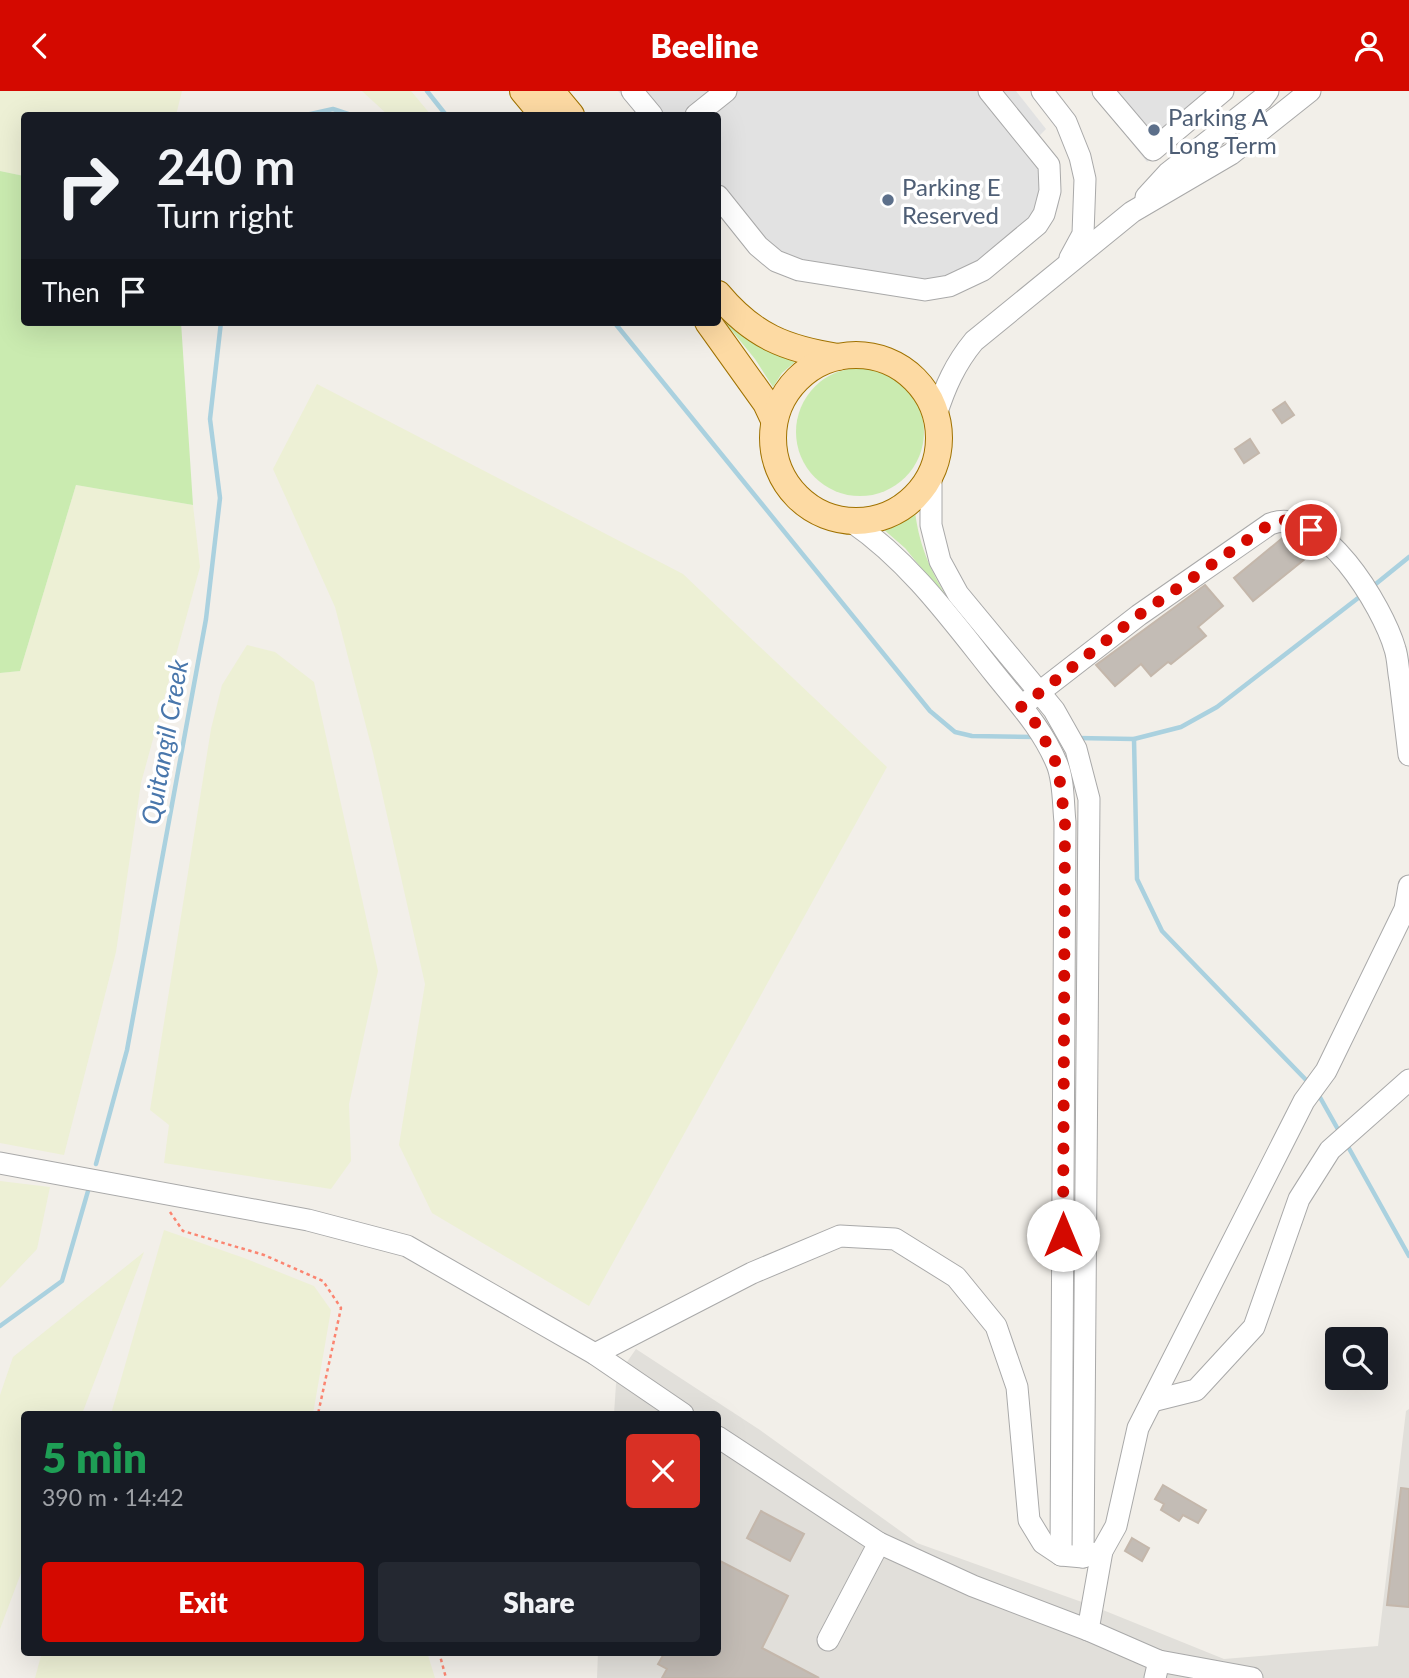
<!DOCTYPE html>
<html lang="en">
<head>
<meta charset="utf-8">
<style>
	body { margin:0; font-family:Lato,sans-serif; background:#242831; color:#f1f3f6; height:100vh; display:flex; flex-direction:column; font-size:26px; white-space:nowrap }
	* { box-sizing:border-box; margin:0 }
	p { font-size:23px; color:#9ea1a6 }
	.icon { flex:none; width:38px; height:38px; fill:none; stroke:currentColor; stroke-width:2; stroke-linecap:round; stroke-linejoin:round }
	.map { position:relative; flex:1; overflow:hidden }
	.drawer { position:absolute; left:21px; top:1320px; width:700px; height:245px; display:flex; flex-direction:column; background:#171b24; border-radius:7px; box-shadow:0 7px 28px #0002 }
	.drawer>* { flex:none }
	.hud { position:absolute; left:21px; top:21px; width:700px; height:214px; border-radius:7px; box-shadow:0 7px 28px #0002; background:#171b24; color:#f1f3f6; overflow:hidden }
	.buttons { position:absolute; left:1325px; top:1236px; display:grid; gap:14px }
	.buttons a { display:grid; place-items:center; width:63px; height:63px; border-radius:7px; background:#171b24; box-shadow:0 7px 28px #0002; font-size:35px }
	.pin { position:absolute; display:grid; place-items:center; width:60px; height:60px; color:#fff; margin:-30px; border:4px solid #fff; border-radius:50%; box-shadow:0 2px 7px #0007 }
	.me { position:absolute; width:77px; margin:-38px; rotate:0deg; stroke-linejoin:round; filter:drop-shadow(0 0 5px #0008) }
	.turn { display:flex; align-items:center; gap:24px; height:147px; padding:0 21px; font-size:32px }
	.turn .icon { width:91px; height:91px; stroke-width:2.5 }
	.turn b { display:block; font-size:49px; line-height:60px }
	.then { display:flex; align-items:center; height:66px; padding:0 21px; background:#0003; gap:14px; font-size:26px }
	.round { display:grid; place-items:center; flex:none; width:74px; height:74px; border-radius:7px; background:#242831 }
	.summary { display:flex; align-items:center; justify-content:space-between; height:119px; padding:0 21px }
	h1 { font-size:42px; font-weight:800; line-height:52px; color:#1e9e55 }
	.primary-button { display:flex; gap:14px; margin-top:auto; padding:14px 21px }
	.primary-button a { flex:1; height:80px; border-radius:7px; background:#d40900; color:#fff; font-size:28px; font-weight:800; line-height:80px; text-align:center }
	.primary-button a+a { background:#242831; color:#f1f3f6 }
	header { display:flex; justify-content:space-between; align-items:center; height:91px; padding:0 21px; background:#d40900; color:#fff; font-size:32px; font-weight:800 }
	.map>svg:first-child { display:block }
	.airport { fill:#e1dfda }
	.farmland { fill:#edf0d5 }
	.grass { fill:#caebb0 }
	.parking { fill:#e2e2e2 }
	.lines { fill:none; stroke-linecap:round; stroke-linejoin:round }
	.stream { stroke:#aad1df; stroke-width:4.5 }
	.building { fill:#c3bcb5; stroke:#c4b7ab; stroke-width:2 }
	.minor-casing { stroke:#a9a9a9; stroke-width:23 }
	.major-casing { stroke:#a07200; stroke-width:28 }
	.path { stroke:#fb8571; stroke-width:2.5; stroke-dasharray:3.5 3.5; stroke-linecap:butt }
	.minor { stroke:#fff; stroke-width:21 }
	.major { stroke:#fddaa3; stroke-width:26 }
	.route { stroke:#d40900; stroke-width:12; stroke-dasharray:0 21.6 }
	.service-dot { fill:#5c6f8a; stroke:#fff; stroke-width:2.5 }
	.labels { text-anchor:middle; dominant-baseline:central; stroke-width:7; stroke-linejoin:round; paint-order:stroke }
	.service-label { font-size:24px; fill:#4e5e75; stroke:#fff; text-anchor:start }
	.water-label { font-size:26px; font-style:italic; fill:#4977ac; stroke:#fff }
</style>
</head>
<body>
<header><svg class="icon" aria-label="back" viewBox="0 0 24 24"><path d="M15 5l-7 7 7 7"/></svg>Beeline<svg class="icon" aria-label="person" viewBox="0 0 24 24"><circle cx="12" cy="8" r="4"/><path d="M4 21q1-7 8-7t8 7"/></svg></header>
<div class="map">
<svg width="1409" height="1587" viewBox="0 0 1409 1587">
	<rect width="100%" height="100%" fill="#f2efe9"/>
	<!-- airport -->
	<path class="airport" d="M636,1258l124,81 157,113 176,63 131,53 154,-13 28,-235 3,-2v269h-812l1,-26h120v-238h-104l2,-30 4,-12z"/>
	<!-- farmland -->
	<g class="farmland">
		<path d="M0,0h182l-6,24h-152v61l-24,-5z"/>
		<path d="M362,0h49l20,24h-43z"/>
		<path d="M317,293l366,190 204,193 -298,539 -157,-93 -33,-68 26,-161 -52,-231 -38,-146 -62,-138z"/>
		<path d="M76,394l117,20 7,62 -59,216 -25,169 -52,203 -64,-12v-470l20,-2z"/>
		<path d="M247,554l28,7 39,30 64,289 -29,133 2,57 -20,28 -167,-26 5,-38 -19,-15 61,-381 11,-44z"/>
		<path d="M0,1090l50,6 -13,62 -37,39z"/>
		<path d="M164,1139l80,28 70,28 17,24 -18,104h-202z"/>
		<path d="M144,1161l-62,162h-58v151l-24,64v-234l13,-38z"/>
		<path d="M42,1561h385l8,26h-400z"/>
	</g>
	<!-- grass -->
	<g class="grass">
		<path d="M0,80l24,5v146h157l12,183 -117,-20 -56,186 -20,2z"/>
		<path d="M719,224c26,23 45,34 77,46l-14,12 -9,14 -18,-28z"/>
		<circle cx="860" cy="341" r="64"/>
		<path d="M915,421c5,38 17,61 37,94l-47,-58 -23,-20z"/>
	</g>
	<!-- parking -->
	<g class="parking">
		<path d="M618,0h398l30,38 -7,7 19,24 3,31 -3,17 -9,19 -61,51 -32,17 -28,4 -132,-19 -26,-11 -52,-57v-97h-80z"/>
		<path d="M1090,0h143l-86,71z"/>
	</g>
	<g class="lines">
		<!-- stream -->
		<g class="stream">
			<path d="M427,0l19,24"/>
			<path d="M306,24l27,-6 18,6"/>
			<path d="M614,231l316,389 25,21 17,4 64,1"/>
			<path d="M1372,496l37,-30"/>
			<path d="M1077,647l57,1 47,-12 36,-20 145,-112"/>
			<path d="M1134,648l3,140 25,52 147,152"/>
			<path d="M1317,1001l23,41"/>
			<path d="M1346,1052l63,113"/>
			<path d="M96,1073l31,-114 79,-431 14,-121 -10,-79 11,-97"/>
			<path d="M0,1235l62,-45 26,-90"/>
		</g>
	</g>
	<!-- building -->
	<g class="building">
		<path d="M1285,311l9,13 -12,8 -9,-13z"/>
		<path d="M1250,348l9,14 -15,10 -9,-14z"/>
		<path d="M1286,444l17,5 13,10 -63,51 -19,-23z"/>
		<path d="M1205,494l18,21 -25,21 8,9 -35,28 -3,-2 -17,14 -10,-12 -26,22 -19,-21z"/>
		<path d="M1163,1394l43,25 -8,13 -15,-8 -4,6 -18,-11 3,-6 -9,-5z"/>
		<path d="M1401,1397l8,1v118l-22,-2z"/>
		<path d="M761,1420l43,23 -14,27 -43,-23z"/>
		<path d="M1132,1447l17,10 -7,13 -17,-10z"/>
		<path d="M718,1469l70,36 -26,52 57,30h-157l5,-9 -9,-5 7,-12h53z"/>
	</g>
	<g class="lines">
		<!-- minor casing -->
		<g class="minor-casing">
			<g id="minor">
				<path d="M632,0l20,24"/>
				<path d="M1042,0l24,31 14,35 5,22 -2,55 -13,24"/>
				<path d="M1103,0l50,59 70,-59"/>
				<path d="M696,24l30,-24"/>
				<path d="M718,105l40,50 18,15 23,9 126,20 24,-4 34,-16 54,-45 7,-11 6,-23 -1,-26 -60,-74"/>
				<path d="M1146,106l22,-24 94,-74 6,-8"/>
				<path d="M936,324c9,-28 19,-51 38,-74l158,-129 99,-58 79,-63"/>
				<path d="M931,382v52l9,36 18,33 96,116 22,39 13,50 -6,758"/>
				<path d="M852,431c57,39 99,97 142,151 24,30 48,55 63,91 7,17 6,40 8,58l-4,733"/>
				<path d="M1028,610l111,-86 131,-91c51,-21 113,83 125,125 3,9 3,21 5,31 3,25 6,50 9,75"/>
				<path d="M0,1072l308,57 99,26 188,108 88,60"/>
				<path d="M595,1263l157,-81 88,-37 55,3 61,38 40,49 21,61 12,133 14,23 18,12 22,2 19,-6 14,-25 22,-98 166,-327 22,-30 79,-162 4,-23"/>
				<path d="M1152,1310l44,-11 58,-63 45,-128 31,-49 79,-70"/>
				<path d="M718,1346l161,106 94,43 115,44 71,31 -4,17"/>
				<path d="M1088,1539l14,-79"/>
				<path d="M828,1549l51,-97"/>
				<path d="M1159,1570l93,17"/>
			</g>
		</g>
		<!-- major casing -->
		<g class="major-casing">
			<g id="major">
				<path d="M523,0l20,24"/>
				<path d="M551,0l20,24"/>
				<path d="M718,203c35,42 68,55 120,63"/>
				<path d="M708,231l58,81 8,17"/>
				<circle cx="856" cy="347" r="83"/>
			</g>
		</g>
		<!-- path -->
		<g class="path">
			<path d="M170,1121l13,19 81,24 59,26 18,27 -23,106"/>
			<path d="M439,1561l7,26"/>
		</g>
		<!-- minor -->
		<use href="#minor" class="minor"/>
		<!-- major -->
		<use href="#major" class="major"/>
	</g>
	<g class="lines">
		<!-- route -->
		<path class="route" d="M1063,1144l2,-413 -7,-55 -20,-41 -17,-19 118,-92 131,-91c16,-7 26,-3 41,6"/>
	</g>
	<!-- markers -->
	<g class="service-dot">
		<circle cx="1154" cy="39" r="7"/>
		<circle cx="888" cy="109" r="7"/>
	</g>
	<g class="labels">
		<!-- service labels -->
		<g class="service-label">
			<text x="1168" y="25">Parking A<tspan x="1168" dy="28">Long Term</tspan></text>
			<text x="902" y="95">Parking E<tspan x="902" dy="28">Reserved</tspan></text>
		</g>
		<!-- water labels -->
		<g class="water-label">
			<text transform="translate(164 651) rotate(-80)">Quitangil Creek</text>
		</g>
	</g>
</svg>
<div class="buttons">
<a><svg class="icon" aria-label="search" viewBox="0 0 24 24"><circle cx="10" cy="10" r="6"/><path d="M15 15l6 6"/></svg></a>
</div>
<div class="pin" style="left:1311px;top:439px;background:#d93025"><svg class="icon" aria-label="arrive" viewBox="0 0 24 24"><path d="M6 21V4h12l-3 4 3 4H6"/></svg></div>
<svg class="me" style="left:1063px;top:1144px" viewBox="-20 -20 40 40"><circle r="19" fill="#fff"/><path d="M0-13L10 11 0 6-10 11z" fill="#d40900"/></svg>
<div class="hud">
<div class="turn"><svg class="icon" aria-label="right" viewBox="0 0 24 24"><path d="M7 20v-9h11M14 6l5 5-5 5"/></svg><div><b>240 m</b>Turn right</div></div>
<div class="then">Then<svg class="icon" aria-label="arrive" viewBox="0 0 24 24"><path d="M6 21V4h12l-3 4 3 4H6"/></svg></div>
</div>
<section class="drawer">
<div class="summary"><div><h1>5 min</h1><p>390 m · 14:42</p></div><a class="round" style="background:#d93025;color:#fff"><svg class="icon" aria-label="close" viewBox="0 0 24 24"><path d="M6 6l12 12M18 6L6 18"/></svg></a></div>
<div class="primary-button"><a>Exit</a><a>Share</a></div>
</section>
</div>
</body>
</html>
